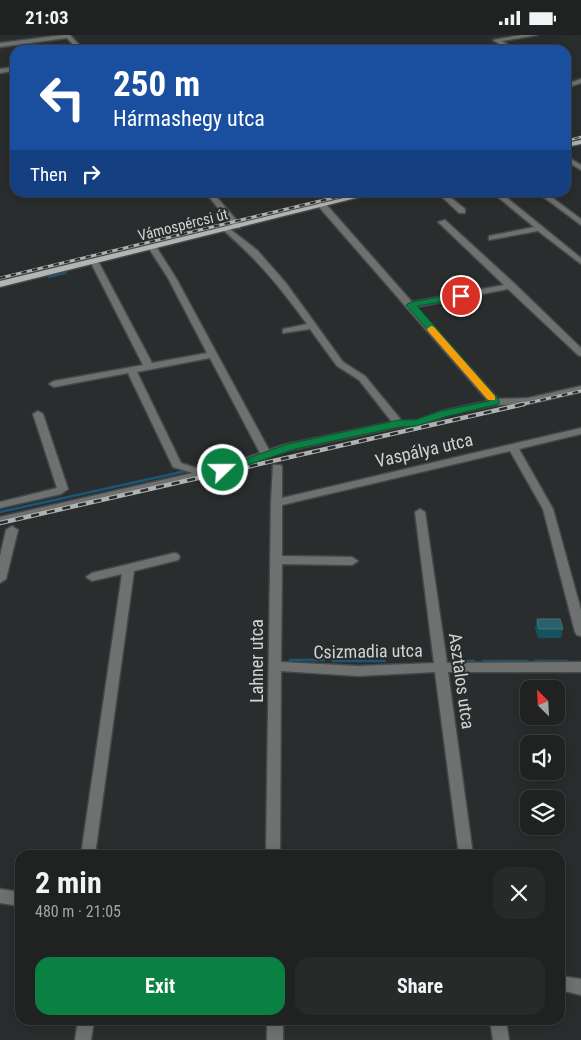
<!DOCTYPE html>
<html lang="en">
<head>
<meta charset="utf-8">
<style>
	body { margin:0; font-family:"Roboto Condensed",sans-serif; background:#282a2a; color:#f1f3f6; height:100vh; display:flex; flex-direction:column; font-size:19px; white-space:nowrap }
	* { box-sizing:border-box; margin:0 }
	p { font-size:16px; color:#a2a4a5 }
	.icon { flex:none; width:28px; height:28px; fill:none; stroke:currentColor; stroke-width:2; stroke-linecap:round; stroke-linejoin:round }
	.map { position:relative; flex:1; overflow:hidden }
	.drawer { position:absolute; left:15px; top:815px; width:550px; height:175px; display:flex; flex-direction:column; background:#202222; border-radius:15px; box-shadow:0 2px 12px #0003,0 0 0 1px #3d3f40 }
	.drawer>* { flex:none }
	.top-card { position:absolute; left:10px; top:10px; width:561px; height:152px; border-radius:15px; box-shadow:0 2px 12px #0003,0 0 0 1px #3d3f40; background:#1a4fa0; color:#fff; overflow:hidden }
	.needle { width:32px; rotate:336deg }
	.tools { position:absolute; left:520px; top:645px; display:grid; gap:10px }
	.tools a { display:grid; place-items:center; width:45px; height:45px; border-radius:10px; background:#202222; box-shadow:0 2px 12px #0003,0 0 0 1px #3d3f40; font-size:25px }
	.pin { position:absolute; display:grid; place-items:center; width:42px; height:42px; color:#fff; margin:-21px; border:2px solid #fff; border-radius:50%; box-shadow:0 1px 5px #0007 }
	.me { position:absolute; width:55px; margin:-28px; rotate:68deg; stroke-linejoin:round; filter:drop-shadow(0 0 4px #0008) }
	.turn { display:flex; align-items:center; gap:18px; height:105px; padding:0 20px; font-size:22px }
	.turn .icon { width:65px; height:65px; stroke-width:2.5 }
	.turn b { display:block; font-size:35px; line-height:42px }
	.then { display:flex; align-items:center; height:48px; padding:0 20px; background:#0003; gap:10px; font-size:19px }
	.round { display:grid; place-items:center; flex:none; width:52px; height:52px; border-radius:15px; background:#282a2a }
	.overview { display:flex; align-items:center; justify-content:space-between; height:85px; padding:0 20px }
	h1 { font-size:30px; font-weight:700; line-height:38px }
	.action { display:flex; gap:10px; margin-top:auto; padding:10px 20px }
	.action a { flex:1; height:58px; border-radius:15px; background:#0b8043; color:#fff; font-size:20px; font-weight:700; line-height:58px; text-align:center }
	.action a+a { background:#282a2a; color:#f1f3f6 }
	.status { display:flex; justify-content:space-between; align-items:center; height:35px; padding:0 25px; background:#202222; direction:ltr }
	.status svg { height:14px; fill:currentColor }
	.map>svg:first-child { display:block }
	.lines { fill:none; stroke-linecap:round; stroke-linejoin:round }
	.stream-far1 { stroke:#185779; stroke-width:2 }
	.stream { stroke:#185779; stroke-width:2.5 }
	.minor-casing { stroke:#454848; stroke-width:3 }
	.major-casing { stroke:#454848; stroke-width:3 }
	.minor { fill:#6f7170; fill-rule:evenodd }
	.major { fill:#b1b5b3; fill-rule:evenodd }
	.rail-far2-casing { stroke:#b0b2b2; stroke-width:2.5 }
	.rail-far1-casing { stroke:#b0b2b2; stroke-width:3 }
	.rail-casing { stroke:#b0b2b2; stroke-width:4.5 }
	.rail-far2 { stroke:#2a2d2d; stroke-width:1; stroke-dasharray:4.5; stroke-linecap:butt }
	.rail-far1 { stroke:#2a2d2d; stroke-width:2; stroke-dasharray:5.5; stroke-linecap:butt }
	.rail { stroke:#2a2d2d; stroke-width:2.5; stroke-dasharray:8; stroke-linecap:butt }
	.wall { fill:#15525e }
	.building { fill:#2a606b; stroke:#44727b }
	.route { fill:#0b8043; stroke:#07532c }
	.slow { fill:#f59e0b }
	.labels { text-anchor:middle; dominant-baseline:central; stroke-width:4; stroke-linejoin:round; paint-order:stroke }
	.far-street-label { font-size:15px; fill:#d2d4d4; stroke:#2a2d2d }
	.street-label { font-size:18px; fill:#d2d4d4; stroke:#2a2d2d }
</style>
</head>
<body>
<div class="status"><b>21:03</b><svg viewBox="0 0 49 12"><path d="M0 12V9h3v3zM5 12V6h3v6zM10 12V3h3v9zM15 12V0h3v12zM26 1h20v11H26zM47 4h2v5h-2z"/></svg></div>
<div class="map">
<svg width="581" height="1005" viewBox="0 0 581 1005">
	<rect width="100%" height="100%" fill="#2a2d2d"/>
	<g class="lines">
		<!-- stream-far1 -->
		<path class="stream-far1" d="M49,242l17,-4"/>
		<!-- stream -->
		<g class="stream">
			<path d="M0,477l186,-41"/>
			<path d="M290,625h34"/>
			<path d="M333,626h52"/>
			<path d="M453,626h21"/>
			<path d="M483,626h44"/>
			<path d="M535,626h32"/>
		</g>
		<!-- minor casing -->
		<g class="minor-casing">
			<g id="minor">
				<path d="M63,0h7l14,15h-6l-11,-12 -67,9v-4z"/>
				<path d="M521,0h16l-35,6 14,9h-7l-16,-10z"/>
				<path d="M15,32v4l-15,2v-4z"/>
				<path d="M581,44v4l-15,5v-4z"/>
				<path d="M566,121l15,9v5l-15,-9z"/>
				<path d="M206,158h7l27,31v4h-6z"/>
				<path d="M438,158h7l20,16v4h-6z"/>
				<path d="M493,158h8l80,65v6l-43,-33 -49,9v-4l45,-9z"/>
				<path d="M538,158h8l35,26v6z"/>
				<path d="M319,168h6l87,99 92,-17 -66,-63 7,-2 70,64 66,64v8l-3,-1 -70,-66 -92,18 82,92 30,-1 53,-12v6l-53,12 -33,1 -47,10 -28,11 -21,1 -113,24 -64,22 -222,50v-6l193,-44 -20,-6 -1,-2 -44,-92 -74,14 -5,-3 5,-3 89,-16 -53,-104 1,-2 7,2 54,102 55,-10 -39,-75 -20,-31 7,-2 21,33 93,172 14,-5 109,-23 -33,-42 -22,-14 -27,-37 -27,4v-4l24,-5c-27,-37 -49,-64 -84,-94l-1,-2 4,-2 31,24 29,33 57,79 22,14 37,45 16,-1 24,-9 46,-10 -169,-194zM210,323l50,95 -54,18 -25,-8 -44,-91z"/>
				<path d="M38,376l5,3 25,75 -7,5 -61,14v-6l57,-14 -24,-74z"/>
				<path d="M581,393v6l-62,15 34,60 28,101v26l-4,-1 -2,-3 -32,-123 -33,-58 -228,54v51l70,1 6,4 -6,4 -70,-1 -1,98 77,4 76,-3 -19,-151 5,-3 5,3 22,151 134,-1v10h-133l25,183h-14l-24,-183 -77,4 -77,-5 -1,184h-14l5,-352 2,-38h8l1,2v31z"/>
				<path d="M12,491l6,4 -12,49 -6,4v-27l6,-26z"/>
				<path d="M174,518l4,1 2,3 -2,3 -44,11 -39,284h-14l41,-281 -30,7 -6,-4 6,-4z"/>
				<path d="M0,854l20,3v14l-20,-3z"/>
				<path d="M560,941l21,3v16l-21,-5z"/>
				<path d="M78,985h16l-3,20h-16z"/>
				<rect x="267" y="985" width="16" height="20"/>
				<path d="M490,985h16l3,20h-16z"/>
			</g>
		</g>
		<!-- major casing -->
		<g class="major-casing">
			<g id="major">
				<path d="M581,105v4l-15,3v-4z"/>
				<path d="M364,158h12l-376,94v-6z"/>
			</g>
		</g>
		<!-- minor -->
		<use href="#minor" class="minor"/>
		<!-- major -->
		<use href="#major" class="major"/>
		<!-- rail-far2 casing -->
		<g class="rail-far2-casing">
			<g id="rail-far2">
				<path d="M566,106l15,-4"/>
				<path d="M344,161l10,-3"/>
			</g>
		</g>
		<!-- rail-far1 casing -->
		<g class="rail-far1-casing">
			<g id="rail-far1">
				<path d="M0,243l349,-84"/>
				<path d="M519,370l62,-14"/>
			</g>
		</g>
		<!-- rail casing -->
		<g class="rail-casing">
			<path id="rail" d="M0,488l524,-119"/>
		</g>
		<!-- rail-far2 -->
		<use href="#rail-far2" class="rail-far2"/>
		<!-- rail-far1 -->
		<use href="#rail-far1" class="rail-far1"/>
		<!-- rail -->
		<use href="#rail" class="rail"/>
	</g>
	<!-- wall -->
	<path class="wall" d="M537,584l26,10 -2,9h-23l-3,-10z"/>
	<!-- building -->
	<path class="building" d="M537,584h23l3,10h-24z"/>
	<!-- route -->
	<path class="route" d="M461,258l3,1v4l-47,8 82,94v4l-51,12 -32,10 -17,1 -104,22 -68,23h-7l-2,-2 2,-2 68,-24 111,-24h16l26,-9 48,-10 -83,-96 5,-3z"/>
	<!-- slow -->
	<path class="slow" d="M431,291l3,1 61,69v4h-7l-60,-69 -1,-2z"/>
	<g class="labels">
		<!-- far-street labels -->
		<g class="far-street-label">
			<text transform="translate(183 190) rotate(-14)">Vámospércsi út</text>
		</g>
		<!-- street labels -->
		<g class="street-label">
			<text transform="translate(424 415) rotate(-13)">Vaspálya utca</text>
			<text transform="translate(368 616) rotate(-1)">Csizmadia utca</text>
			<text transform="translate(256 626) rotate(-90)">Lahner utca</text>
			<text transform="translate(462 646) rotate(82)">Asztalos utca</text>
		</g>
	</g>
</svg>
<div class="tools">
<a><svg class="needle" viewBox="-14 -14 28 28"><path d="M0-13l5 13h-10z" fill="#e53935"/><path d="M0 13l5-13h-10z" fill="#a2a4a5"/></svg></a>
<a><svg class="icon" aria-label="sound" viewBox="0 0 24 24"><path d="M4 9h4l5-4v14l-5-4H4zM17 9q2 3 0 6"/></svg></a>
<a><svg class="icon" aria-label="layers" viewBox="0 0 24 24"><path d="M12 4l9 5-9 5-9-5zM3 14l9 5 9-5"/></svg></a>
</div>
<div class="pin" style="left:461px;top:261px;background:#d93025"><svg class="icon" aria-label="arrive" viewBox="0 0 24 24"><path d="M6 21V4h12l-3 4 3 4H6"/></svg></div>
<svg class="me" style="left:223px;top:435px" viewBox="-20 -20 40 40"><circle r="17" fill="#0b8043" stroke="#fff" stroke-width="3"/><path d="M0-11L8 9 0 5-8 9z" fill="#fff"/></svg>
<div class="top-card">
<div class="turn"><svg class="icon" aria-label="left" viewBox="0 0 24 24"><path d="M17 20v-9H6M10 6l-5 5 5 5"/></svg><div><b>250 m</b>Hármashegy utca</div></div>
<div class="then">Then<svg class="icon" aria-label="right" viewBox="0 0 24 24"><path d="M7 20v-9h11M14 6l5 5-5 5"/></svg></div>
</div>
<section class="drawer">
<div class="overview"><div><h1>2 min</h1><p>480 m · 21:05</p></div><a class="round"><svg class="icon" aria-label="close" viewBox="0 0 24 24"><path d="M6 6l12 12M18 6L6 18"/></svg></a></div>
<div class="action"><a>Exit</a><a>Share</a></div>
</section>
</div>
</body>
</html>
